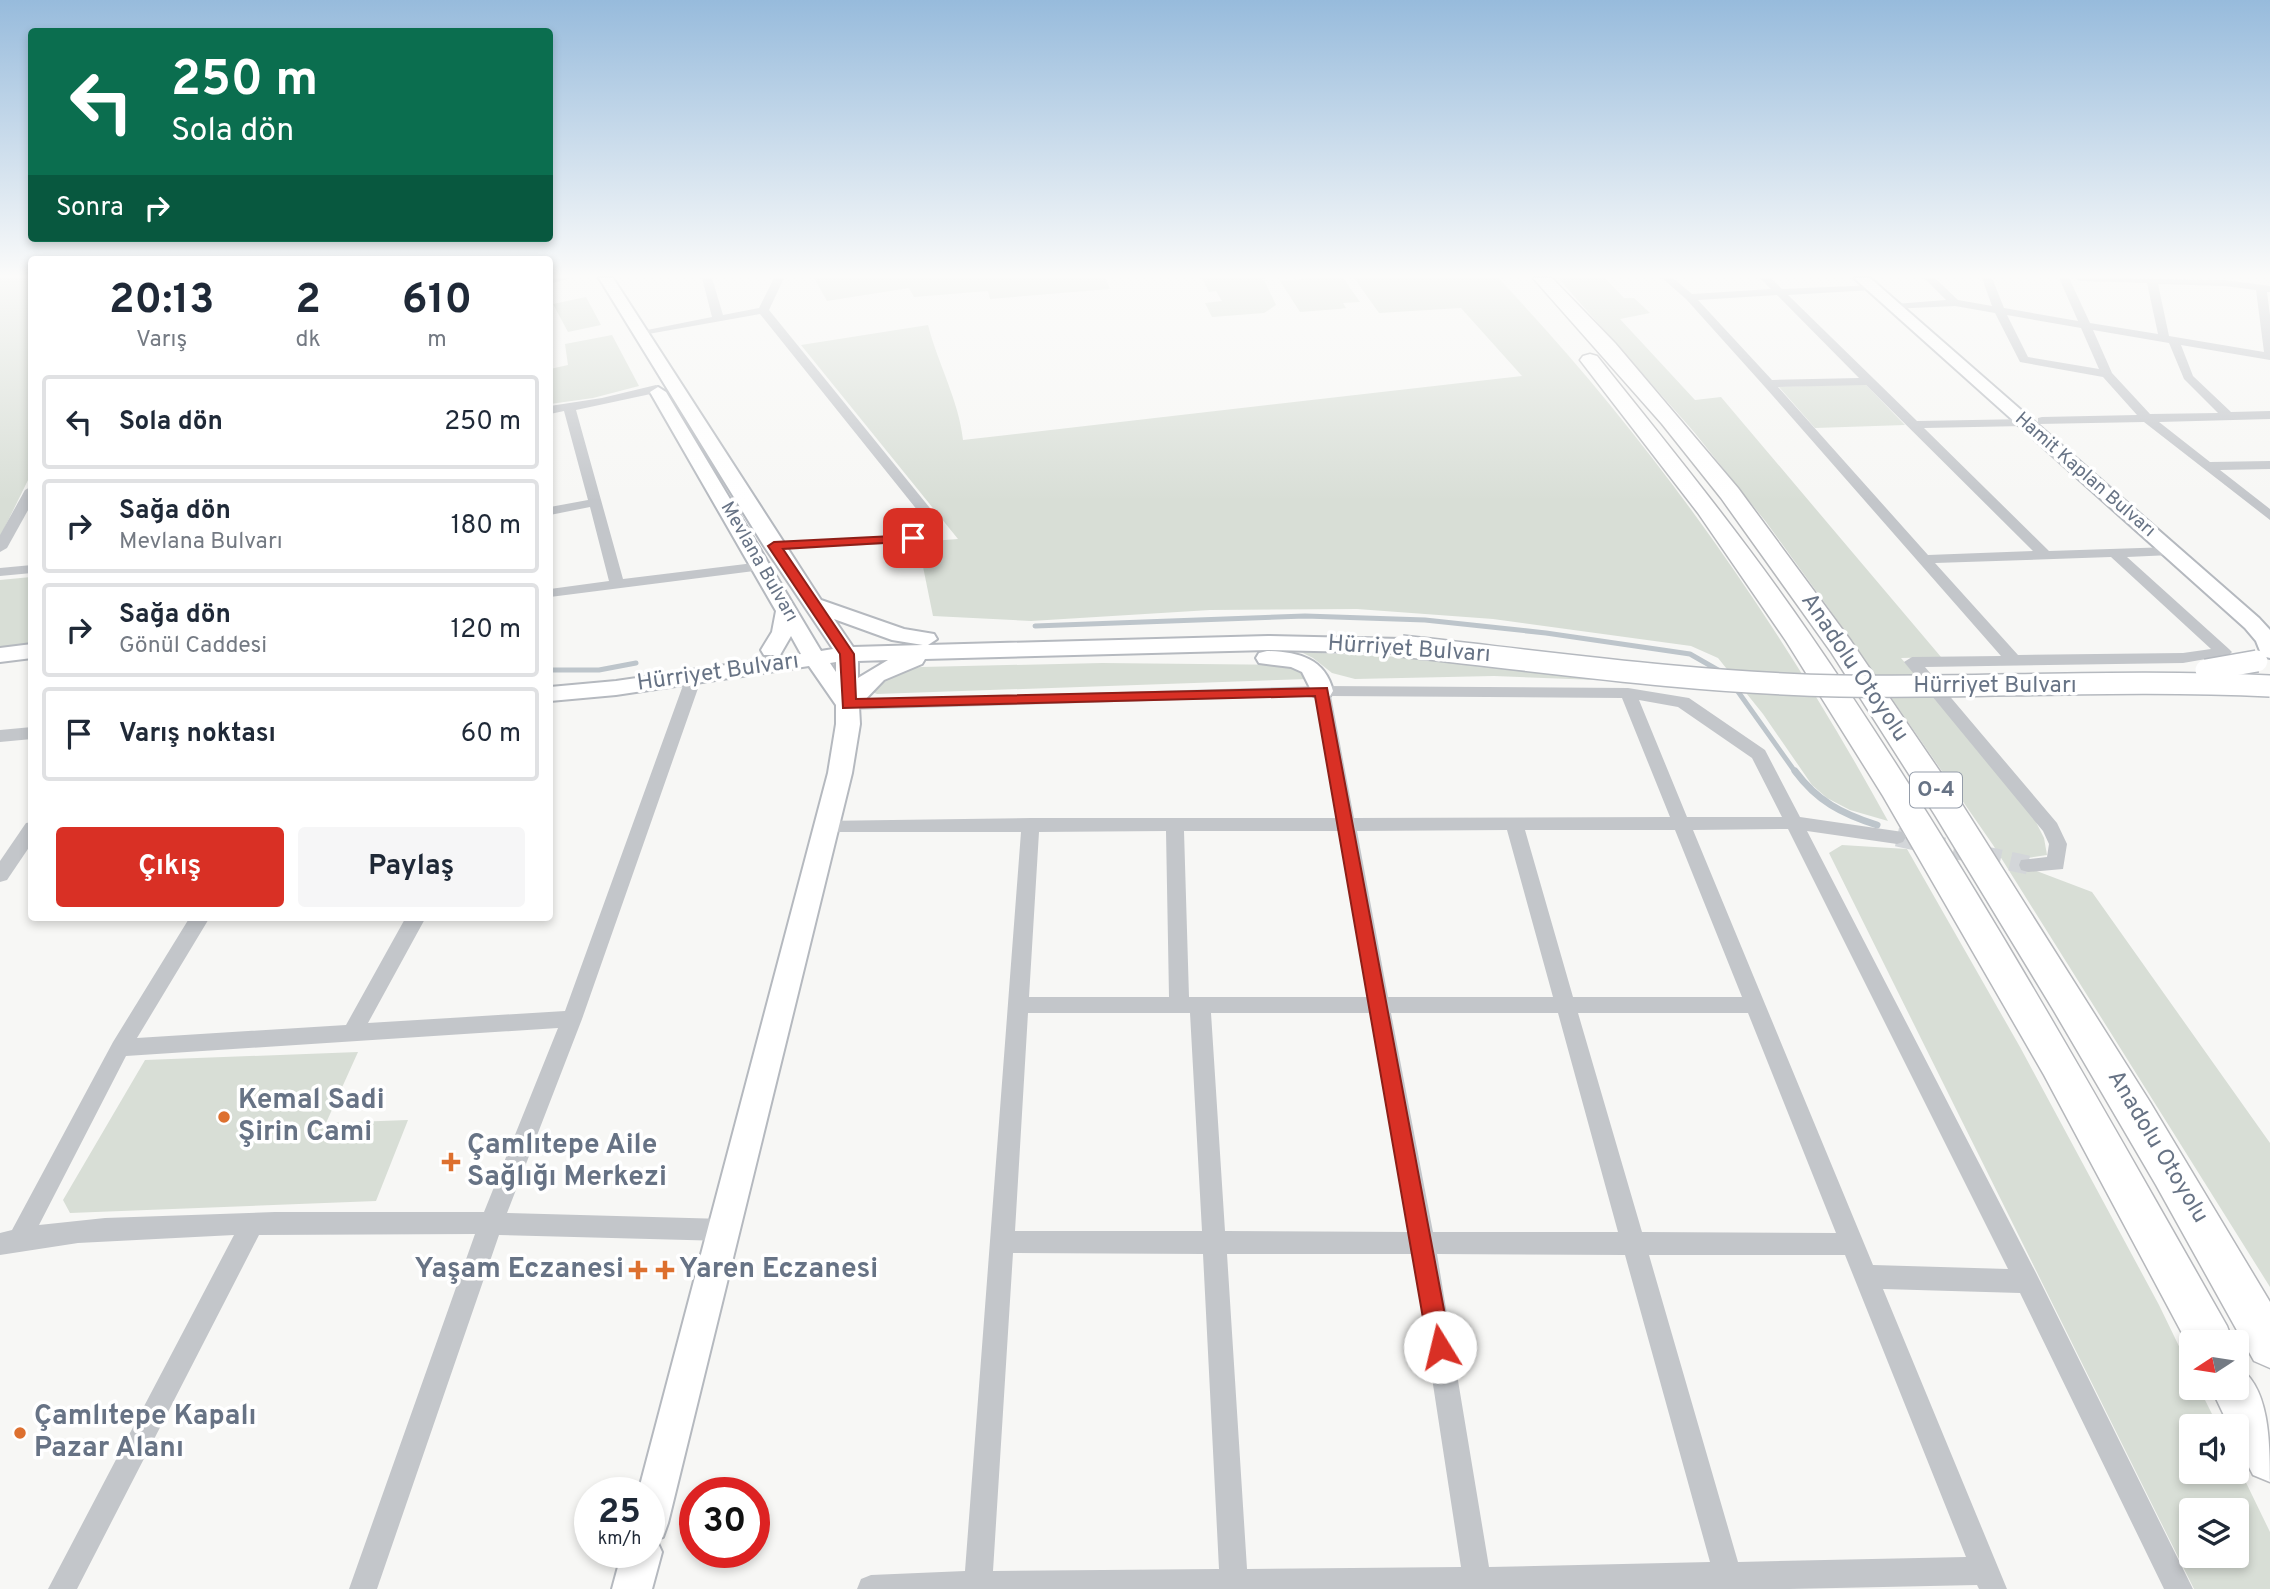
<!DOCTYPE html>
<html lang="tr">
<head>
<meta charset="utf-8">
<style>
	body { margin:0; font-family:Overpass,sans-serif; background:#f6f6f7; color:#1f2937; height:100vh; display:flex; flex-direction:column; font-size:26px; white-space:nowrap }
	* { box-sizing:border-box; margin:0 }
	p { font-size:23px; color:#747a83 }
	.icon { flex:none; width:38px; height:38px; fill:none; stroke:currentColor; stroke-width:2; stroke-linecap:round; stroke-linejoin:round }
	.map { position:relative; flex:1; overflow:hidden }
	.details { position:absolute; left:28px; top:256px; width:525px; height:665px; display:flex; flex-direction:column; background:#fff; border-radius:7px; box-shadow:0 4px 10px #0003 }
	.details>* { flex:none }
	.hud { position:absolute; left:28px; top:28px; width:525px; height:214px; border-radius:7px; box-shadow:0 4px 10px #0003; background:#0b6e4f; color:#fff; overflow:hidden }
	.needle { width:46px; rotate:258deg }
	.tools { position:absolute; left:2179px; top:1330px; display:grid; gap:14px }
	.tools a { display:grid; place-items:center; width:70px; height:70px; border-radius:7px; background:#fff; box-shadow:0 4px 10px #0003; font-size:35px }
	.speed { position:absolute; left:574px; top:1477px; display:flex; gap:14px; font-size:35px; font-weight:700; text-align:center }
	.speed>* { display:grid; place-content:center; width:91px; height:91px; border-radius:50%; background:#fff; box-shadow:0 4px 10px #0003; line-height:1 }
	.speed small { font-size:18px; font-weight:400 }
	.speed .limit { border:10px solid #d22; background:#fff; color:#111 }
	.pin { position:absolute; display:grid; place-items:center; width:60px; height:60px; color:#fff; margin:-30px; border-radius:14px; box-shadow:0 4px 10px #0006 }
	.me { position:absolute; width:77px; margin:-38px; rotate:351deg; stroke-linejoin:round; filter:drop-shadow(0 0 5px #0008) }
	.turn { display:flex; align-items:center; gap:24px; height:147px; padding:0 28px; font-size:32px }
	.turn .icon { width:91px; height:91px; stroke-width:2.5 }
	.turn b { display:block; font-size:49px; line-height:60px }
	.then { display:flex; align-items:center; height:66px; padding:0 28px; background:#0003; gap:14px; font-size:26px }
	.eta { display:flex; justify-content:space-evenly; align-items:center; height:119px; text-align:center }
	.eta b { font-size:42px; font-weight:700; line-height:49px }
	.cta { display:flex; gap:14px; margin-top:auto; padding:14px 28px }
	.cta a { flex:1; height:80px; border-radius:7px; background:#d93025; color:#fff; font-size:28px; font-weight:700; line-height:80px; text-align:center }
	.cta a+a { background:#f6f6f7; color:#1f2937 }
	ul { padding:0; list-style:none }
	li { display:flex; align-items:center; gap:21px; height:94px; margin:0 14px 10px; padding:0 14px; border:4px solid #e0e1e3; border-radius:7px }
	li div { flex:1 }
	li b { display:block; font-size:26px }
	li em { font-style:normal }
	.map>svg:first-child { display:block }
	.green { fill:#d8ded6; fill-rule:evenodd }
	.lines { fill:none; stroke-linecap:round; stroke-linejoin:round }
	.stream-far1 { stroke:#bdc5cb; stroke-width:5 }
	.stream { stroke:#bdc5cb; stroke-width:7 }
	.minor-tunnel { stroke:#d3d6d9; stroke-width:19; stroke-dasharray:19 10; stroke-linecap:butt }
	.secondary-casing { stroke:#b5b9bf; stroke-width:4 }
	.motorway-casing { stroke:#b6b8bc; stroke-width:3 }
	.minor { fill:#c3c6ca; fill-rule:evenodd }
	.secondary { fill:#fff; fill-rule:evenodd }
	.motorway { fill:#fff; fill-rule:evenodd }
	.secondary-bridge-casing { stroke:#b5b9bf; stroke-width:24; stroke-linecap:butt }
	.secondary-bridge { stroke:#fff; stroke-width:21 }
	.route { fill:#d93025; stroke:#8d1f18; stroke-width:2 }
	.poi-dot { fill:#dd702f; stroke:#fff; stroke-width:2.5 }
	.labels { text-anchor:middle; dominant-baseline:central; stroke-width:7; stroke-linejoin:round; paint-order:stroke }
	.far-street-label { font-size:19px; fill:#677385; stroke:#fff }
	.shield { fill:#fff; stroke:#959daa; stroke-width:2 }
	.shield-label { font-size:21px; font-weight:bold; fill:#677385 }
	.street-label { font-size:23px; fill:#677385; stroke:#fff }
	.near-poi-label { font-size:28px; font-weight:bold; fill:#677385; stroke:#fff; text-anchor:start }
</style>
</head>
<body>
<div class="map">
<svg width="2270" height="1589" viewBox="0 0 2270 1589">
	<rect width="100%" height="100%" fill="#f7f7f5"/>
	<!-- green -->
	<g class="green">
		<path d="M0,278h31v196l-31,63z"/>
		<path d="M814,278h291l5,11 -120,10 -2,-8 -74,6 -5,-9 -82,13z"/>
		<path d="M1202,278h61l13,27 -12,8 -52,4 -7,-14 17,-2 -6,-10 -7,1z"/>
		<path d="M1311,278h32l17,24 -17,1 3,5 -7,1 -39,3 -20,-31z"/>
		<path d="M1354,278h144c154,161 283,348 390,543l-38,-11 -23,-12 -15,-13 -49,-71 -45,-56 -27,-12 -198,-27 -136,-10 -147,1 -179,11 -98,-5 -15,-74 40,-3 -157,-194 127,-20c10,39 31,76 35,115l559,-64 -61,-68 -82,5z"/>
		<path d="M1558,278h47l19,20h10l16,15 -30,6 75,81 26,-3 220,260 -40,1 129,152 14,28 3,17 -19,3 -2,9 66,25 178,251v144l-277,-442 -150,-217 -77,-106 -72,-90z"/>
		<path d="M586,297l15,28 -33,7 -15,-28z"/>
		<path d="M612,335l27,51 -46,12 -43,6v-35l18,-4 -3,-21z"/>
		<path d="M1865,384l40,41 -90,3 -36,-41z"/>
		<path d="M31,577v66l-2,3 -29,9v-75z"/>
		<path d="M1301,652l140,7 155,21 -102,-4 -139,3 -23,-6 -19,-15z"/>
		<path d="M1102,663l185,2 12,2 8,12 -430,15 -5,-2 2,-10 29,-13 18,-2z"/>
		<path d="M1842,845l65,4 113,198 139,258 32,66v17h8l19,38h-27v46h45l1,-8 33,68v57h-76l-365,-736zM2191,1510h45v46h-45z"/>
		<path d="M358,1052l-32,71 82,-3 -32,81 -306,12 -7,-13 82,-140z"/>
	</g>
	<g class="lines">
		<!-- stream-far1 -->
		<g class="stream-far1">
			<path d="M1035,626l270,-10 120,4 121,13 144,21 35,20"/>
			<path d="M550,670h49l37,-7"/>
			<path d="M1734,686l62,87"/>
		</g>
		<!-- stream -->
		<path class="stream" d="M1795,771c22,30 47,43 82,54"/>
		<!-- minor-tunnel -->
		<path class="minor-tunnel" d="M1897,837l131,28"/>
		<!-- secondary casing -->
		<g class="secondary-casing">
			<g id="secondary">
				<path d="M599,278h14l208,322 83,29 30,5 3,5 -9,6 340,-9 134,3 8,2 3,5 -3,5 -8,2 -134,-3 -343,9 -3,5 -38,16 -25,26 1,18 -8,49 -184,750 -5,14 -7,2 6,13 -10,37h-40l10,-37h27v-59h-11l190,-720 8,-49v-19l-27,-39 -193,29 -66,6v-14l66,-6 185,-27 -10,-18 -11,19h-16l-3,-5 11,-18 4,-21 -126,-219 8,-5 8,5 155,259 12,-2 -69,-103zM834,619l58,21 31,5 -70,2zM888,660l-30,18v-17zM836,662v10l-6,-9z"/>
				<path d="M1854,278h16l389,340 11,12v28l-8,-2 -6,-15 -11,-13z"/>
				<path d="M32,644v14l-32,4v-14z"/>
				<path d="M1267,651c31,1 58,7 66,40l-3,5 -8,2 -8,-2 -12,-24 -11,-5 -32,-4 -3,-5 3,-5z"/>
			</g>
		</g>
		<!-- motorway casing -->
		<g class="motorway-casing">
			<g id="motorway">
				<path d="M1533,278h19l63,65 123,145 113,153 107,157 192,304 120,200v66l-16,-7 -98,-176 -102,-174 -119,-196 -104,-163 -110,-154 -59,-74z"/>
				<path d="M1590,354l7,2c73,91 146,181 212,277 153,222 285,459 418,693l6,16h-42v8l-147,-275 -161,-279 -97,-155 -88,-128 -118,-153 3,-4z"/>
				<path d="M2236,1366c34,18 34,78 34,116l-17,-7 -17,-33v-16h-7l-18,-38h25z"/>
			</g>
		</g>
		<!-- minor -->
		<g class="minor">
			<path d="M550,278h21l-21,6z"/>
			<path d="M702,278h10l11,37 36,-7 15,-30h10l-15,32 169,208 2,3 -5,14 -22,8 -144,6 -2,-3 7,-4 137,-7 13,-5 2,-9 -166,-207 -123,22v-4l75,-15z"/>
			<path d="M1662,278h11l19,16 79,-5 -11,-11h11l11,11 94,-4v4l-4,1 -84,5 129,126 111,-2 2,3 -6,4 -100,2 125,123 122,-4 7,4 -7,4 -44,2 102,92 3,3 -3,3 -46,8 -258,4 132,156 10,21 -4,25 -35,3 -7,-2 -2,-5 2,-5 26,-3 2,-13 -6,-13 -139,-169 8,-5 89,-1 -236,-269 -79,-88zM1777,295l82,83 -87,2 -74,-80zM1866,385l167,166 -105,4 -150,-168zM2111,557l100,92 -28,4 -165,2 -83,-92z"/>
			<path d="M1924,278h11l23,22 34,6 -10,-28h10l12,30 74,13 -19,-43h10l21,45 68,11 -11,-51 -67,-2 -5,-3 150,2 45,6v6h-3l3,23v45l-89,-15 12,31 38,36 39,-1v8l-111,3 51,40 60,-1v8l-50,1 50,39v11l-126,-98 -106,2v-6l4,-1 95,-2 -34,-38 -83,-15 -25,-49 -40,-7 -64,3 -1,-2 5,-3 51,-4zM2158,284l67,2 31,4 8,62 -95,-16zM2007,315l74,13 18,41 -71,-12zM2093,330l76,13 15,36 34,34 -68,1 -38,-41z"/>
			<path d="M656,385l6,4 -2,3 -84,18 47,169 139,-17 7,4 -7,4 -212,27v-8l59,-8 -19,-74 -40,8v-8l38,-7 -24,-89 -14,3v-8l52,-8z"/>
			<path d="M32,486v17l-25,45 -7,4v-17l25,-45z"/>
			<path d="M32,565v8l-32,3v-8z"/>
			<path d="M694,672l8,5 -120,342 -75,194 218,6 8,3 4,8 -4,8 -8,3 -226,-6 -122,354h-28l126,-355 -216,1 -182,354h-29l186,-354 -156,8 -78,12v-22l12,-3 101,-188 77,-125h20l-73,121 209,-13 60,-108h20l-58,106 197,-12 121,-334zM558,1028l-74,184h-209l-170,6 -66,7 87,-169z"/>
			<path d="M1322,686l306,2 61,10 76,52 35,67 103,15 3,5 -3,5 -6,2 -90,-13 229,442 157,316h-29l-144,-296 -137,-4 124,300h-28l-2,-4 -188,4h-932l4,-10 10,-4 94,-4 56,-739h-194l-6,-1 -3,-5 3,-5 210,-3h305l-21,-122 -467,14 -8,-5 8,-5zM1331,696l291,2 48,119 -316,1zM1639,700l39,7 74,51 30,59h-95zM1788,829l220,440 -135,-4 -180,-435zM1507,830l46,167h-165l-31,-166zM1525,830h150l67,167h-169zM1166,831l3,166h-140l10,-165zM1184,831h155l29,166h-179zM1028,1013h162l12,218h-187zM1211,1013h160l38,219 -184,-1zM1391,1013h167l60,219h-185zM1578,1013h170l88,220 -194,-1zM1013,1253l190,1 16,315 -226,2zM1227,1254h186l48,313 -214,2zM1437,1254l188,1 85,307 -221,5zM1649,1255h196l121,302 -228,5z"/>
			<path d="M32,727v12l-32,3v-12z"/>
			<path d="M32,822v21l-25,37 -7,2v-21l26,-38z"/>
		</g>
		<!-- secondary -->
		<use href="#secondary" class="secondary"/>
		<!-- motorway -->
		<use href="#motorway" class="motorway"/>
		<!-- secondary-bridge casing -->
		<g class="secondary-bridge-casing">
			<g id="secondary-bridge">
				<path d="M1402,646c145,16 292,37 438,40 144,2 287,-7 430,0"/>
				<path d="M2206,670l51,-9"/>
			</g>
		</g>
		<!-- secondary-bridge -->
		<use href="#secondary-bridge" class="secondary-bridge"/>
	</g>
	<!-- sky -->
	<linearGradient id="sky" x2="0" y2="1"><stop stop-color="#97bbdc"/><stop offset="0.55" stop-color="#fbfbfa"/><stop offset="1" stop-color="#fbfbfa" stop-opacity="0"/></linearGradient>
	<rect width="2270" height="501" fill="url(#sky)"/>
	<!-- route -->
	<path class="route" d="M913,535l6,3 -2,3 -134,8 71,105 2,45 471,-11 124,659 -3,8 -8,3 -8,-3 -4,-8 -113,-651 -472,12 -3,-54 -72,-108 6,-4z"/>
	<!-- markers -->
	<g class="poi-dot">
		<circle cx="224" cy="1117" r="7"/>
		<path d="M447.5 1151.5h7v7h7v7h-7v7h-7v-7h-7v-7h7z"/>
		<path d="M634.5 1259.5h7v7h7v7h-7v7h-7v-7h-7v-7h7z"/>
		<path d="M661.5 1259.5h7v7h7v7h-7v7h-7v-7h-7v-7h7z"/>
		<circle cx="20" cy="1433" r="7"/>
	</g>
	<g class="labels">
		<!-- far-street labels -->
		<g class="far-street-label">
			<text transform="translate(2085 475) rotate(41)">Hamit Kaplan Bulvarı</text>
			<text transform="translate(759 562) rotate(60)">Mevlana Bulvarı</text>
		</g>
		<!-- shield labels -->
		<rect class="shield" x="1910" y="772.5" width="52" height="35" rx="5"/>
		<g class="shield-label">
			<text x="1936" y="790">O-4</text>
		</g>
		<!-- street labels -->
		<g class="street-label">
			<text transform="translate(1409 650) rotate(4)">Hürriyet Bulvarı</text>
			<text transform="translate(1854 668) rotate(56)">Anadolu Otoyolu</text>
			<text transform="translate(718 673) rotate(-8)">Hürriyet Bulvarı</text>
			<text x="1995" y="686">Hürriyet Bulvarı</text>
			<text transform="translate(2157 1147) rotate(59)">Anadolu Otoyolu</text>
		</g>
		<!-- near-poi labels -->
		<g class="near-poi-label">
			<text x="238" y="1101">Kemal Sadi<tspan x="238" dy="32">Şirin Cami</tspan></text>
			<text x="467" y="1146">Çamlıtepe Aile<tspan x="467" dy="32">Sağlığı Merkezi</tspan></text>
			<text x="624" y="1270" text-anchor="end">Yaşam Eczanesi</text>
			<text x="679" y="1270">Yaren Eczanesi</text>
			<text x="34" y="1417">Çamlıtepe Kapalı<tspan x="34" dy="32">Pazar Alanı</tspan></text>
		</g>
	</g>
</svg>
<div class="tools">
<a><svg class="needle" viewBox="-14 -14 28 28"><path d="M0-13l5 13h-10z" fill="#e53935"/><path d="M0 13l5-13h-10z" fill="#747a83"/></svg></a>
<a><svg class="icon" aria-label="sound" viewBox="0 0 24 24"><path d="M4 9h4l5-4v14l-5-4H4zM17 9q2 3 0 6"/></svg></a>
<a><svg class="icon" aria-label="layers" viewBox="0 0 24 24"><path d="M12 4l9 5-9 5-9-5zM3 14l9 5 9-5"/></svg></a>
</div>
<div class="speed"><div>25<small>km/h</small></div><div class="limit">30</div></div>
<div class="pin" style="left:913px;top:538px;background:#d93025"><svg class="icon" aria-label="arrive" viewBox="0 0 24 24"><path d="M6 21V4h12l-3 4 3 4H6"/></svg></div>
<svg class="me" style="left:1440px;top:1347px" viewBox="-20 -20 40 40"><circle r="19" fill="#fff"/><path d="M0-13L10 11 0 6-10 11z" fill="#d93025"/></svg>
<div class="hud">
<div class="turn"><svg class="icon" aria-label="left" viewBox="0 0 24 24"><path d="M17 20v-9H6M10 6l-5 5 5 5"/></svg><div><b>250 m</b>Sola dön</div></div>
<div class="then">Sonra<svg class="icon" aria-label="right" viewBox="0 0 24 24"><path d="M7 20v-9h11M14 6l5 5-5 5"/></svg></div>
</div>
<section class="details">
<div class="eta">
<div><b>20:13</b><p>Varış</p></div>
<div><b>2</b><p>dk</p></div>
<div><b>610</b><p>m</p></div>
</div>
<ul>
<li><svg class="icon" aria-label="left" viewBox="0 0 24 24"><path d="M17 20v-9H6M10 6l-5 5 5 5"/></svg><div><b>Sola dön</b></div><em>250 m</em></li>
<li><svg class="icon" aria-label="right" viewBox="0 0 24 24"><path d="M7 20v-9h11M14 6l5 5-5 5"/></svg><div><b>Sağa dön</b><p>Mevlana Bulvarı</p></div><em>180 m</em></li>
<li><svg class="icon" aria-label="right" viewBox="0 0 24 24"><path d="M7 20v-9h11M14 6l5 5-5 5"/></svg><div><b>Sağa dön</b><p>Gönül Caddesi</p></div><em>120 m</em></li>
<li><svg class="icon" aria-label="arrive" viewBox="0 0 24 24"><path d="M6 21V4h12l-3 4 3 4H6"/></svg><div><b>Varış noktası</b></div><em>60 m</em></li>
</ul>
<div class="cta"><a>Çıkış</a><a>Paylaş</a></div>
</section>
</div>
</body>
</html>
